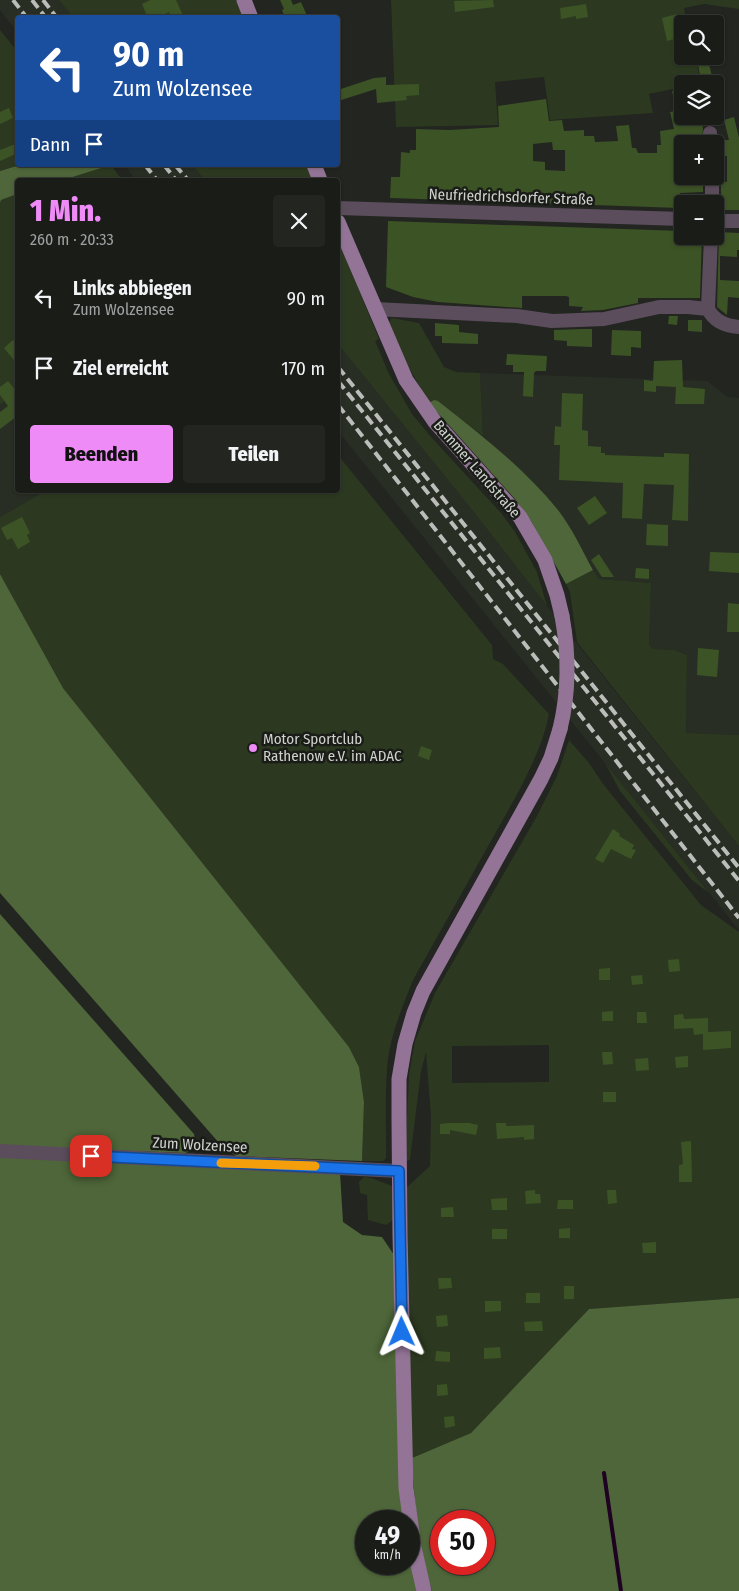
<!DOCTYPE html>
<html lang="de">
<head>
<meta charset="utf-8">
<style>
	body { margin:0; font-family:"Fira Sans Condensed",sans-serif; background:#232521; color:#f1f3f6; height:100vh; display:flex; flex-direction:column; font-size:19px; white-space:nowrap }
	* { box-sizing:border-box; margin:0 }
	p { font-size:16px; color:#9fa1a2 }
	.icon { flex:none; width:28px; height:28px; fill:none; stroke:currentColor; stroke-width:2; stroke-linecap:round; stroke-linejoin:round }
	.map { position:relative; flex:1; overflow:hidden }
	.side { position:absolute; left:15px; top:178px; width:325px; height:315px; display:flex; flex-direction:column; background:#1a1c18; border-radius:5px; box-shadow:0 1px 4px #0004,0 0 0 1px #383a37 }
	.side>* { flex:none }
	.hud { position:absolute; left:15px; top:15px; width:325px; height:152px; border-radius:5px; box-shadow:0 1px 4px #0004,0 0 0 1px #383a37; background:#1a4fa0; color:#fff; overflow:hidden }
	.buttons { position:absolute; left:674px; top:15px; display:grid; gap:10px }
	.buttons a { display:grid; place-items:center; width:50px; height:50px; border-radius:5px; background:#1a1c18; box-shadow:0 1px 4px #0004,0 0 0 1px #383a37; font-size:25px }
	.speed { position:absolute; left:355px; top:1510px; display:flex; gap:10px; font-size:25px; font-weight:700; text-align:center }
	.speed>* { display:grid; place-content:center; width:65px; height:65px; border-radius:50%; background:#1a1c18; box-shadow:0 1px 4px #0004,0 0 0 1px #383a37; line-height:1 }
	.speed small { font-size:12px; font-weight:400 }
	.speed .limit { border:8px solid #d22; background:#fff; color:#111 }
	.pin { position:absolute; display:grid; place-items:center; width:42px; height:42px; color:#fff; margin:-21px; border-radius:10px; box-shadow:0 2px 8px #0006 }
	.me { position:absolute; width:55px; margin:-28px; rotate:359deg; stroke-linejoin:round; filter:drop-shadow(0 0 4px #0008) }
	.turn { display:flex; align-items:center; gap:18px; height:105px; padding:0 15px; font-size:22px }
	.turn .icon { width:65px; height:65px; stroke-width:2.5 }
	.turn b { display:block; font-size:35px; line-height:42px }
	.then { display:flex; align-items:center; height:48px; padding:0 15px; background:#0003; gap:10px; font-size:19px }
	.round { display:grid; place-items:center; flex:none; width:52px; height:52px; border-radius:5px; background:#232521 }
	.overview { display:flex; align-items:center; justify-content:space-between; height:85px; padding:0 15px }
	h1 { font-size:30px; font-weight:800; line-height:38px; color:#ee8bf7 }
	.cta { display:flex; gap:10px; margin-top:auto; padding:10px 15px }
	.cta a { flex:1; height:58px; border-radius:5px; background:#ee8bf7; color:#111; font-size:20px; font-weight:800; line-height:58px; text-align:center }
	.cta a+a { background:#232521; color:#f1f3f6 }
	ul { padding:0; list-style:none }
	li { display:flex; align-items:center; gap:15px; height:70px; padding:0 15px }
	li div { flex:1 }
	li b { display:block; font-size:19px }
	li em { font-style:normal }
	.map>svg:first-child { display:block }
	.built { fill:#282e24 }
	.green { fill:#2c3920; fill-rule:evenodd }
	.forest { fill:#4e6639; fill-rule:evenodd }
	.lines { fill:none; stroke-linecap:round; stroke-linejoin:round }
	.stream { stroke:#1f0222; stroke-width:4 }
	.building { fill:#3c5326; fill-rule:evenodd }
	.minor { stroke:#5c4d5d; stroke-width:14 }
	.major { stroke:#937496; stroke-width:15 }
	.rail { stroke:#bbbdba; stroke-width:4; stroke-dasharray:10 5; stroke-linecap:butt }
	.major-bridge { stroke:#937496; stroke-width:15 }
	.route-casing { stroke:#114b97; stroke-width:12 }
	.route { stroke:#1a73e8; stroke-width:9 }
	.slow { stroke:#f59e0b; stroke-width:9 }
	.poi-dot { fill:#ee8bf7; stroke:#191c17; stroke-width:2 }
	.labels { text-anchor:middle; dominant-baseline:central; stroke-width:5; stroke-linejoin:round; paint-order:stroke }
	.street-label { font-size:15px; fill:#d0d2cf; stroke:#191c17 }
	.poi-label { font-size:15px; fill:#d0d2cf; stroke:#191c17; text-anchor:start }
</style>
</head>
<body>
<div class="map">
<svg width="739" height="1591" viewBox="0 0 739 1591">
	<rect width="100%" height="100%" fill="#222520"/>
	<!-- built -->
	<g class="built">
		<path d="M0,0h59l14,17 -55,1 -1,14 -17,-22z"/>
		<path d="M124,165h68l13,15h-69z"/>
		<path d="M338,344l131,162 78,100 192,240v84l-401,-499z"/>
		<path d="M480,373l227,8 21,16 11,1v337l-53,-2 1,-78 -13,-5 -21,-1 -4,-4 2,-62 -52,-4 -41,-68 -31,-34 -44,-41z"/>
		<path d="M17,392l1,98h29l-47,27v-112z"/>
	</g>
	<!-- green -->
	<g class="green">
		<path d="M59,0h178l7,17h-171z"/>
		<path d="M391,0h348v9l-35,-5 -20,4 3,16h-5v32h13l6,27 -19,1v3l-33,7 4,19 -103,7 -6,-43 -49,5 3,43 -102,2z"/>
		<path d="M0,30l17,21 1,114h2l-20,6z"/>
		<path d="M111,165l11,15h-59z"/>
		<path d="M192,165h115l6,15h-108z"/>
		<path d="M17,194v197l-17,14v-202l1,-3z"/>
		<path d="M338,239l41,100 -4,2 14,33 23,40 19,23 70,76 14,19 22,40 10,34 -78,-100 -131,-162z"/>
		<path d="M392,318l27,5 25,44 12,5 24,1 3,63 -45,-35 -9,2 -35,-62 -5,-19z"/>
		<path d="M338,455l154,190 1,14 10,5 46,50c-5,27 -18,53 -30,77l-106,189c-11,28 -24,58 -26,89 -2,30 -1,60 -1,89l-3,3h-21l2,-59 -5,-35 -10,-20 -286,-359 -63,-114v-57l47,-27h291z"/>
		<path d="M593,570l6,9 52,4 -2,62 4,4 21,1 13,5 -1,78 53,2v111l-162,-204 -7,-50 -4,-8z"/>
		<path d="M569,740l20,23 14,21 98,121 38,27v366l-150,11 -118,124 -59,25 -7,-269 25,-23 1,-49 -5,-65 -5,19 -11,89 -3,1v-43l2,-43 6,-34 20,-48 102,-177 20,-40zM549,1045v37l-97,1v-37z"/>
		<path d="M605,763l104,130 -17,-13 -72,-89z"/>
		<path d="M364,1177l7,1 21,8 2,33 -8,6 -18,-5 -1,-25 -7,-2 -1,-11z"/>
	</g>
	<!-- forest -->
	<g class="forest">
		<path d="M20,165h91l-48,15h-45l-1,14 -16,6 -1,3v-32z"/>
		<path d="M434,400l4,1c42,33 86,67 120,109 14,18 24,40 35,60l-27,14 -35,-63 -16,-22 -86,-96z"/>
		<path d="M0,574l63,114 286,359 10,20 5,35 -2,59 -126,-5 -16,-12 -220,-251z"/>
		<path d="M0,914l194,220 2,11 -3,5 -8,3 -185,-7z"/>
		<path d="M0,1155l340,18 3,49 19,13 20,2 12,18 10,266h-38v43h43v-13l9,40h-418z"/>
		<path d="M739,1298v293h-307c-13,-44 -18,-88 -20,-133l59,-25 118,-124zM441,1521h43v43h-43z"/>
	</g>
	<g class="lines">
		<!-- stream -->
		<path class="stream" d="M604,1473l17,118"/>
	</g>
	<!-- building -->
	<g class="building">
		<path d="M150,0h26l8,18h-13l-2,-6 -12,6h-4l-1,-4 -5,2 -5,-12z"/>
		<path d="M280,0h11l2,5 8,-3 7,16h-23l-3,-8 2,-1z"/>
		<path d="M493,0l1,7 -39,5 -1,-11z"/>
		<path d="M586,4l2,13 -12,2v-3l-15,3 -1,-11z"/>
		<path d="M677,14l5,23 -15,4 -5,-23z"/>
		<path d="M696,56h11l7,28h-12z"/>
		<path d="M386,77v8l33,-1v11l-13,1 1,4 -30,3 -1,-14 -38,12v-11l36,-12z"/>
		<path d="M682,89v27h18l3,12 -1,12h-6v4h-14v32l21,1v15l-23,1 -1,15 -289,-10 1,-21h9l1,-25 9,1v-3h6v-21l33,1 50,-3 -1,-21 48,-7 3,22 13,-1 2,11 20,-1v6h10l1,6 23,-1 -2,-15 13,-1 3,23h4l2,5h19v-8h4l-1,-14 14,-2 -4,-17 6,-1 -4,-20zM552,142l1,8h12v21l-20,-1v-8l-12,-1v-17z"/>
		<path d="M9,108l4,10 -13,6v-12z"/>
		<path d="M734,117l5,21v72h-21l3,-6v-23l6,1v-26l-12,1v-5l4,-5v-7h10l-5,-20z"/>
		<path d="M18,143v10l-18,8v-11z"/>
		<path d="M388,221l294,10v5h20l-2,62h-62v5l-35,7 -22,1 2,-4 -14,-1v-9l-3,-1h-44v12l-84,-6 -25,-5 -27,-10z"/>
		<path d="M719,232l20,1v17h-2v7l-17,-1v24l19,1v17l-11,-1 -1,18 -10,-8z"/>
		<path d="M669,316h9l-1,9 -9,-1z"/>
		<path d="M688,320h14v12l-14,-1z"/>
		<path d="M435,323l24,2v7l19,2v10l-36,-1v-7h-7z"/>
		<path d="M581,329h11v18l-25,-1v-5l-13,-1v-10z"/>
		<path d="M612,330l29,1v17l-10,-1v9l-20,-1z"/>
		<path d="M13,340l5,6v19l-14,-17z"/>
		<path d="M507,354l40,2 -1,15h-10l-2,2 -1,24 -10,-1 1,-24h-11v-7h-7z"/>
		<path d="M682,360l1,27 22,2 -1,15h-29l1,-17 -20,-1v6l-12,-1v-11l9,1 1,-20z"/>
		<path d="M8,381l10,12v27l-2,-3 -16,12v-17l8,-6 -8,-11v-8z"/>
		<path d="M562,393l21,1 -1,36 6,1v15l13,1v6h4v2l59,2v-4l25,1 -1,67 -16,-1 2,-35 -30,-1 -2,35 -20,-1 1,-35 -64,-3 1,-35h-6l1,-19 6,1z"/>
		<path d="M595,496l12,17 -18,12 -12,-17z"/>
		<path d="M22,517l8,16 -3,2 3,7 -12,7 -6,-11 -5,2 -6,-12z"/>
		<path d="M647,524l21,1v21l-22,-1z"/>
		<path d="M710,552l29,1v20l-30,-2z"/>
		<path d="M599,554l15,23h-12l-11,-17z"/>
		<path d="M636,568l13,1v10l-14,-1z"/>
		<path d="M728,603l11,1v28h-12z"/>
		<path d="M698,648l21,2 -2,27 -20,-2z"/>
		<path d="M421,746l11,4 -3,10 -11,-4z"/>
		<path d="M613,829l7,5 -1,2 15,9 -2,4 4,1 -5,9 -20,-10 -8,14 -8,-4z"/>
		<path d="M679,959l1,12 -11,1 -1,-12z"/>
		<path d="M610,968v12h-11v-11z"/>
		<path d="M642,975l1,9 -11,1 -1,-9z"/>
		<path d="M613,1011v10h-11v-9z"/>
		<path d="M637,1012h9l1,11h-10z"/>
		<path d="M683,1014l1,5 24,-1v14l23,-1v17l-28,2v-16l-9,1 -1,-7 -19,1v-14z"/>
		<path d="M602,1052h10l1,12 -10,1z"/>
		<path d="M688,1056v11l-12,1 -1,-11z"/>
		<path d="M648,1058l1,12 -13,1 -1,-12z"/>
		<rect x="603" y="1092" width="13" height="10"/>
		<path d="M450,1123h19l9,2 -2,10 -26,-5v4h-10v-10z"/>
		<path d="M496,1123h10v3l28,-1v14l-10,1v-3l-27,2z"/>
		<path d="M691,1141l1,41h-13v-17l4,-1 -2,-22z"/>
		<path d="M535,1190v4h5l1,9 -15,1 -1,-13z"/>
		<path d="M607,1190h9l1,13 -9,1z"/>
		<path d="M507,1198v12h-15l-1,-11z"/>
		<path d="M558,1200h15v9h-16z"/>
		<path d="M453,1207l1,10h-13v-9z"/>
		<path d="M570,1228v10h-11v-9z"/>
		<rect x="492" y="1229" width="15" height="10"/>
		<path d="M656,1242v11h-13l-1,-10z"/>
		<path d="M438,1278h13l1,10 -13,1z"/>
		<rect x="564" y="1286" width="10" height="13"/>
		<rect x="526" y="1293" width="14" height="10"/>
		<path d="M485,1301h16v10l-16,1z"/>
		<path d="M447,1315l1,11 -11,1 -1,-11z"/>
		<path d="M542,1321l1,10h-18l-1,-9z"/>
		<path d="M500,1347l1,11 -17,1v-11z"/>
		<path d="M436,1351l14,1v10l-15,-1z"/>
		<path d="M447,1384l1,11 -11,1v-11z"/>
		<path d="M454,1416l1,10 -10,2 -1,-11z"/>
	</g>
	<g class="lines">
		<!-- minor -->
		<g class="minor">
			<path d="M710,133l1,11"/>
			<path d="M712,176v28"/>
			<path d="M338,208l344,11"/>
			<path d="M715,221h24"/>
			<path d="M375,309l142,7 35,5 52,-2 55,-12h29l20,2c6,12 18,17 31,18"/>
			<path d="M708,309l3,-73"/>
			<path d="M0,1151l399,20"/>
		</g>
		<!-- major -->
		<g class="major">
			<path d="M244,0l7,18"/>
			<path d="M314,165l6,15"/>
			<path d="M338,222l68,158 29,42 85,95 25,43 12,35 5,21"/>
			<path d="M424,1591l-10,-44 -8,-59 -6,-253 -1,-116v-40l6,-35 9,-31 9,-22 118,-212 10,-21 9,-29"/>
		</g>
		<!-- rail -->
		<g class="rail">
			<path d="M13,0l14,18"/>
			<path d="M32,0l14,18"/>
			<path d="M43,0l14,18"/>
			<path d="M145,165l12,15"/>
			<path d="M164,165l12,15"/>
			<path d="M175,165l13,15"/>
			<path d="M338,367l401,501"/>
			<path d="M338,381l401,500"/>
			<path d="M338,405l401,513"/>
		</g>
		<!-- major-bridge -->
		<path class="major-bridge" d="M560,729c9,-37 9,-75 2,-113"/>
	</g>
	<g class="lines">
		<!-- route casing -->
		<g class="route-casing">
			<path id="route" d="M91,1156l308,15 3,161"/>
		</g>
		<!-- route -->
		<use href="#route" class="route"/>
		<!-- slow -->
		<path class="slow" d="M221,1163l94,3"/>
	</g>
	<!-- markers -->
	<circle class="poi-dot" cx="253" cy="748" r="5"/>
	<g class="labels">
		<!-- street labels -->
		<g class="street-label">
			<text transform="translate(511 197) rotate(2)">Neufriedrichsdorfer Straße</text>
			<text transform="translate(477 469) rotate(49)">Bammer Landstraße</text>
			<text transform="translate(200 1145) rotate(3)">Zum Wolzensee</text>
		</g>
		<!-- poi labels -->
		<g class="poi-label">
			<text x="263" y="739">Motor Sportclub<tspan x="263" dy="17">Rathenow e.V. im ADAC</tspan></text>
		</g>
	</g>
</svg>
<div class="buttons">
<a><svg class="icon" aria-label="search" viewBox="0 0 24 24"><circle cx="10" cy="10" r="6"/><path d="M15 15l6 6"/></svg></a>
<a><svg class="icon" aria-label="layers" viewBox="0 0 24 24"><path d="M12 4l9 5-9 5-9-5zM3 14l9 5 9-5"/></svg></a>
<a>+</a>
<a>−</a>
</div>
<div class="speed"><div>49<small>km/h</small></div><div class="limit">50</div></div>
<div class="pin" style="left:91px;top:1156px;background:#d93025"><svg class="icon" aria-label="arrive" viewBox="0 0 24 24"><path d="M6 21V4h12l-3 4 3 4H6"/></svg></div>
<svg class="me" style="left:402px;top:1332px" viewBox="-20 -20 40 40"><path d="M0-17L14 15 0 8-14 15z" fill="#1a73e8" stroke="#fff" stroke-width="4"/></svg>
<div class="hud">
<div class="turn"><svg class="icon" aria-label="left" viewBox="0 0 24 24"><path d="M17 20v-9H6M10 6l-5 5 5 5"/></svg><div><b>90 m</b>Zum Wolzensee</div></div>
<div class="then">Dann<svg class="icon" aria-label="arrive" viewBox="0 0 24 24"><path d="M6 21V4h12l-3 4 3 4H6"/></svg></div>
</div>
<section class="side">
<div class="overview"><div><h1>1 Min.</h1><p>260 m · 20:33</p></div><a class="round"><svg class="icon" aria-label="close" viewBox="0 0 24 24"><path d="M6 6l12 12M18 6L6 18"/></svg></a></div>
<ul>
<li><svg class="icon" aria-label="left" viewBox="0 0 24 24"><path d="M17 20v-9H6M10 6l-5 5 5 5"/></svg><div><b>Links abbiegen</b><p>Zum Wolzensee</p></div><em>90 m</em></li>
<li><svg class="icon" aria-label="arrive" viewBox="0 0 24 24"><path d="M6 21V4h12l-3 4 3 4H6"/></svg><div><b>Ziel erreicht</b></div><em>170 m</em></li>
</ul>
<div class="cta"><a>Beenden</a><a>Teilen</a></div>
</section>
</div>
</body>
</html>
